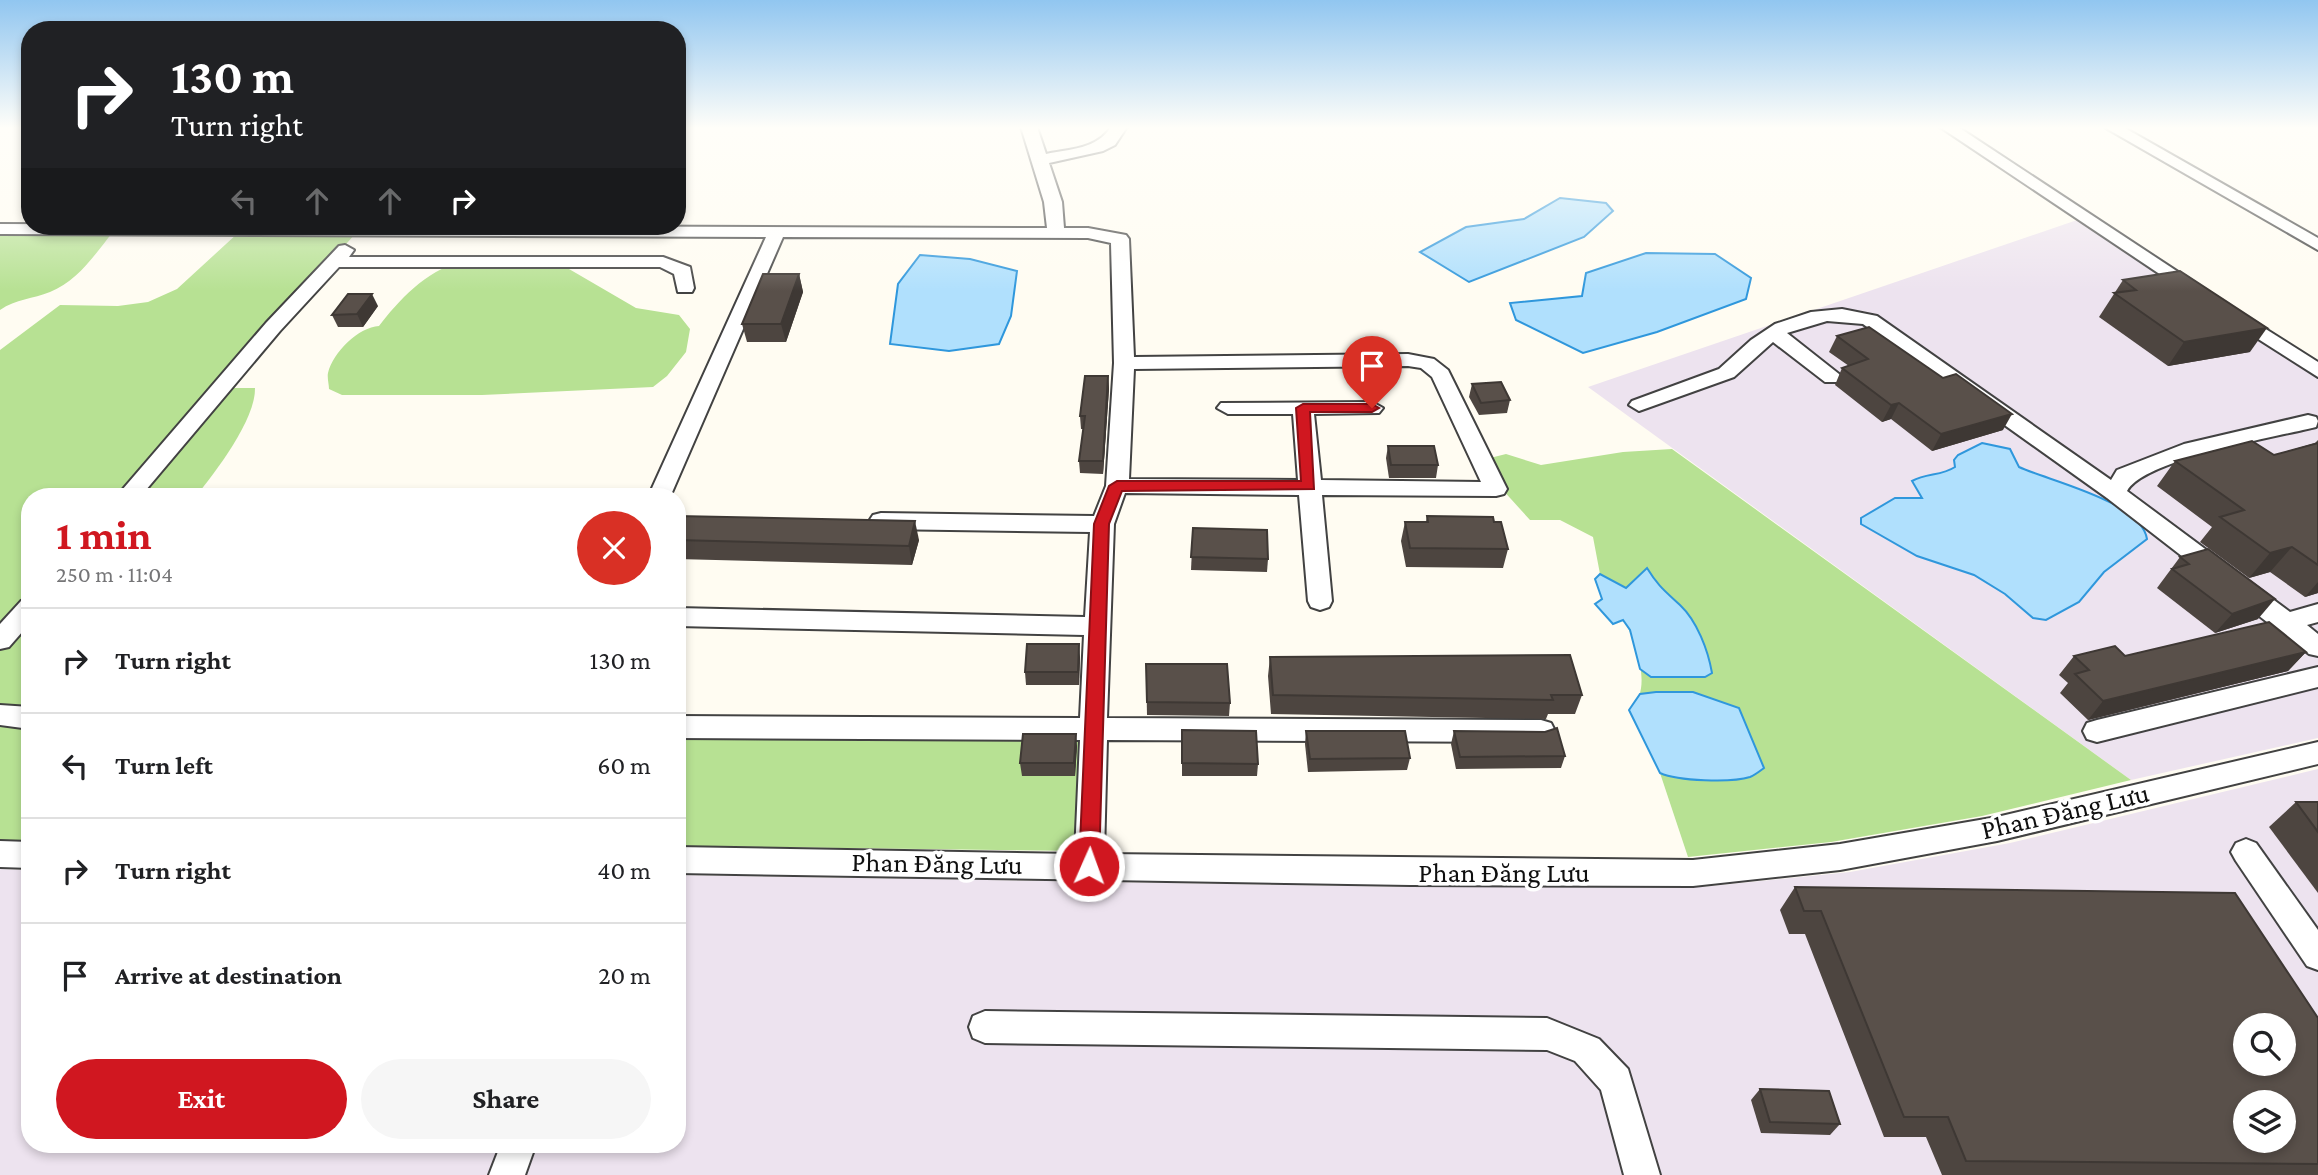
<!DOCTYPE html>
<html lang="en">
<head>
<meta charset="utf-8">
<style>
	body { margin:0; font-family:"Crimson Pro",serif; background:#f6f6f6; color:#202124; height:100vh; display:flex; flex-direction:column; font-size:26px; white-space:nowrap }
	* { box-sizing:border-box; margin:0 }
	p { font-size:23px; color:#757577 }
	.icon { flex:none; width:38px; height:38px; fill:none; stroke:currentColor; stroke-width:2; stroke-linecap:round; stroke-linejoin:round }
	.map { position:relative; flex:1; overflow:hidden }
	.panel { position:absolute; left:21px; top:488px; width:665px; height:665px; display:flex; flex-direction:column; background:#fff; border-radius:28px; box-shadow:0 4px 10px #0003 }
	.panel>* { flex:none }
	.hud { position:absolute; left:21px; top:21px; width:665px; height:214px; border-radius:28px; box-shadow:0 4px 10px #0003; background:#202124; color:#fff; overflow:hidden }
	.buttons { position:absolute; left:2233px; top:1013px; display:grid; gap:14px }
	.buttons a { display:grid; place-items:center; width:63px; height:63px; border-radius:50%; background:#fff; box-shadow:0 4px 10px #0003; font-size:35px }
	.pin { position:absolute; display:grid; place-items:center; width:60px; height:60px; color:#fff; margin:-72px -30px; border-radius:50% 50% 50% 0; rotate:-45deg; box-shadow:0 0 7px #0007 }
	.pin .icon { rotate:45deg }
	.me { position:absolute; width:77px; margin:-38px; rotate:2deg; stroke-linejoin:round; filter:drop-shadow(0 0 5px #0008) }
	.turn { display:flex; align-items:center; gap:24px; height:147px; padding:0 35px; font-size:32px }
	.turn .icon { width:91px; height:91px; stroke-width:2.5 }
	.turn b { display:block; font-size:49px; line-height:60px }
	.lanes { display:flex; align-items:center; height:66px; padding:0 35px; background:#0003; justify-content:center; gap:35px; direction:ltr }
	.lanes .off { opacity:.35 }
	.round { display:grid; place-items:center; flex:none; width:74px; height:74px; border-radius:37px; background:#f6f6f6 }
	.overview { display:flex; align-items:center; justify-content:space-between; height:119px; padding:0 35px }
	h1 { font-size:42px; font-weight:700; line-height:52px; color:#d01720 }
	.primary-button { display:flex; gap:14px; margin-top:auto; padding:14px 35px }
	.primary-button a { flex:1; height:80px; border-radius:42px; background:#d01720; color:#fff; font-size:28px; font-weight:700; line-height:80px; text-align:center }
	.primary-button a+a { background:#f6f6f6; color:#202124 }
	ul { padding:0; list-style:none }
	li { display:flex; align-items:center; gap:21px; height:105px; padding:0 35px; border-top:2px solid #e0e0e0 }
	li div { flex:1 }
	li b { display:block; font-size:26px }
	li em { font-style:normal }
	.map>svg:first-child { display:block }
	.industrial { fill:#ede3ef; fill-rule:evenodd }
	.forest { fill:#b7e193 }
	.water { fill:#b0e0fd; stroke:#2f97dc; stroke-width:2 }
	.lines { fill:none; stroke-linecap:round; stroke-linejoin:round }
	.minor-casing { stroke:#424242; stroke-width:4 }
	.minor { fill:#fff; fill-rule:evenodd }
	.wall { fill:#4d4540 }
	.shaded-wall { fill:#3e3834 }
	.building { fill:#59504a; stroke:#3e3834; stroke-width:2; fill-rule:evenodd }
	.route { fill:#d01720; stroke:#870f15; stroke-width:2 }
	.labels { text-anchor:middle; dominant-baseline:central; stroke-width:7; stroke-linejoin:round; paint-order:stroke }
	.near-street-label { font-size:28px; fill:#0f0f0f; stroke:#fff }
</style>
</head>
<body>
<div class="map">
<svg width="2318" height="1175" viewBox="0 0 2318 1175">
	<rect width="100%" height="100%" fill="#fffcf2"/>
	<!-- industrial -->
	<g class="industrial">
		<path d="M2083,218l235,156v364l-187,42 -543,-393z"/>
		<path d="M2318,769v406h-2318v-306l30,1v274h647v-269l733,12h292l148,-15 160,-29zM2245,1026h39v38h-39zM2245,1102h39v39h-39z"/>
	</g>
	<!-- forest -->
	<g class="forest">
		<path d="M0,231l113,1c-18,22 -35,49 -63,60 -17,7 -34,7 -50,18z"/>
		<path d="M238,233l117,1 -233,263h-92v104l-30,33v-284l60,-45 58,1 30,-4 29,-13z"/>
		<path d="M557,262l79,46 43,7 11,14 -4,23 -19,24 -14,11 -171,8h-140l-13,-6c0,-4 -2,-12 -1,-16 5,-21 31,-46 51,-47 18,-24 49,-57 80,-63 26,-6 70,-1 98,-1z"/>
		<path d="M232,388h23c1,31 -40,85 -60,109h-64l92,-106z"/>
		<path d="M1672,449l459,331 -149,36 -151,26 -143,15 -28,-84 -31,-63c3,-4 8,-9 10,-14 8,-20 -4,-60 -16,-76l-10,4 -18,-20 7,-5 -7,-20 5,-5 -7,-37 -33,-17h-30l-29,-32 -15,-29 20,-5 35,11 82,-13z"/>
		<path d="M30,612v101l-30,-3v-63z"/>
		<path d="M0,721l30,2v117h-30z"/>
		<path d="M677,732l410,1 -5,118 -405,-5z"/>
	</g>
	<!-- water -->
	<g class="water">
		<path d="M1560,198l46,5 7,8 -29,26 -115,45 -49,-30 46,-25 58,-8z"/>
		<path d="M1646,253l69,1 36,24 -5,21 -89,33 -74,21 -67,-33 -6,-17 72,-7 4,-23z"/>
		<path d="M920,255l50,4 47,12 -6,45 -12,28 -50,7 -59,-7 8,-60z"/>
		<path d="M1982,443l28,6 9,18c30,14 122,34 128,72l-43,33 -25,30 -33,18 -13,-2 -28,-24 -31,-19 -57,-19 -56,-32v-6l34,-20h27l-10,-17c15,-8 29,-5 43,-14l-1,-7 4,-5z"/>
		<path d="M1647,568c11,18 18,23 33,37 17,16 28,45 32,68l-7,4h-54l-11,-8 -10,-39 -7,-10 -10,4 -18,-20 7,-5 -7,-20 5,-5 26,14z"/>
		<path d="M1656,692h37l46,16 25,60c-4,3 -9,7 -14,9 -19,6 -72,4 -90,-4l-31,-63 11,-16z"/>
	</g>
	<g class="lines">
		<!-- minor casing -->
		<g class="minor-casing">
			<g id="minor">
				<path d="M1021,127h16l9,27c24,-5 51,-5 65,-27h16l-12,18 -12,6 -54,12 13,39 2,26h24l38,7 3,4 5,118 274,-3 26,5 14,11 59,119 -3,5 -8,2 -174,-1 10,106 -3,6 -9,3 -9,-3 -3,-6 -9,-106 -174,-2 -11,31 -7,194 434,2 10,3 4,8 -4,8 -10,3 -434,-2 -3,114 589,6 147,-16 157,-27 321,-75v22l-321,77 -157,29 -147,16 -283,-1 -733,-12v-26l398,7 5,-114 -403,-2v-22l403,2 4,-83 -407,-9v-18l408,9 5,-85 -209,-3 -8,-2 -4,-6 4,-6 8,-2 213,3 12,-30 8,-123 -3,-120 -23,-5 -305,-1 -113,260h-22l118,-260 -766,-3v-10l1047,4 -3,-26zM1408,366l13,2 11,9 49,105 -160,-2 -7,-66 65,-1 4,-5 -11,-6 -151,1 -4,5 11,6h65l5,66 -169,-1 5,-110z"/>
				<path d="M1940,127h18l249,164 -2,4h-14z"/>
				<path d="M2104,127h19l195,111v12z"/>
				<path d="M345,245l9,5 -5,7h314l27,10 4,21 -2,4h-14l-4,-18 -14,-7h-321l-59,64 -140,166h-24l150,-174 73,-77z"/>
				<path d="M1842,309l35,7 234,164 6,-10 67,-26 124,-29 8,2 2,4 -2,6c-40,10 -171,32 -189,64l163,121 28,-8v18l-11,3 11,9v22l-9,-2 -33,-25 -169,-131 -244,-174 -36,-3 -40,12 52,41 3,4 -3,4h-14l-52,-40 -39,35 -95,34 -10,-6 3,-4 87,-32 32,-29 24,-16 36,-12z"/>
				<path d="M2237,311l81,51v15l-88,-56 -3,-4 3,-4z"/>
				<path d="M30,598v25l-21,24 -9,2v-25l21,-23z"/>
				<path d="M2318,667v20l-221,55 -10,-3 -4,-8 4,-8 10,-3z"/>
				<path d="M0,705l30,2v22l-30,-4z"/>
				<path d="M2246,839l10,4 62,87v40l-11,-4 -71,-105 -5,-9 5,-9z"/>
				<path d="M0,841l30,1v26l-30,-1z"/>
				<path d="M985,1011l562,7 52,21 29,30 32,106h-36l-23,-85 -26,-29 -28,-11 -562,-7 -12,-5 -4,-11 4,-11z"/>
				<path d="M501,1144h35l-11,31h-36z"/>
			</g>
		</g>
		<!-- minor -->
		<use href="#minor" class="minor"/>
	</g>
	<!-- wall -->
	<g class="wall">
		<path d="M799,274l4,18 -17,50h-39l-5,-18z"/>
		<path d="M2123,280l127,72 -82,14 -69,-49z"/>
		<path d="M378,306l-15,21h-25l-6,-12z"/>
		<path d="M1837,336l166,94 -71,21 -41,-32 -9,3 -47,-37 7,-17 7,-2 -20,-14z"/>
		<path d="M1108,376l1,13 -6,85 -23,-1 -1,-12 4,-32h-2l-1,-13z"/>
		<path d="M1472,384l38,16 -3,13 -28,2 -10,-18z"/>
		<path d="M2318,440v153l-13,4 -35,-25 -21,6 -49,-36 12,-15 -55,-41 18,-25 99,-6 41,-12z"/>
		<path d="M1388,446l50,19 -2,13h-47l-3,-20z"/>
		<path d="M677,516l242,24 -7,25 -235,-6z"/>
		<path d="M1427,516l67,6 14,27 -5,19 -97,-1 -5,-26 4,-19h21z"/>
		<path d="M1193,528l75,31 -1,13 -76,-2z"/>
		<path d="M2180,557l78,62 -43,14 -58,-45z"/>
		<path d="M2306,652l-18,19 -200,49 -28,-27 8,-10 -9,-8 15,-19z"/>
		<path d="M1080,657l-1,28h-53l-1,-13z"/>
		<path d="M1270,657l312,38 -7,19h-27l-2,5 -275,-5 -3,-38z"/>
		<path d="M1146,664l84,39 -1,13 -82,-1z"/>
		<path d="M1182,730l76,34 -1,12h-75z"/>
		<path d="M1306,731l104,27 -3,12 -99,2 -3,-28z"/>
		<path d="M1454,731l111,25 -4,12 -105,1 -5,-25z"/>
		<path d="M1077,746l-2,30h-53l-2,-13z"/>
		<path d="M2296,802h22v91l-49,-66z"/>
		<path d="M1795,887l523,131v157h-376l-16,-38h-42l-79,-203h-16l-9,-24z"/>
		<path d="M1760,1089l80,35 -10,11 -69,-2 -10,-33z"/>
	</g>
	<!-- shaded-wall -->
	<g class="shaded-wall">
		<path d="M799,274l4,18 -17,50 -5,-18z"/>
		<path d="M372,294l6,12 -15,21 -6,-13z"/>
		<path d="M2267,328l-17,24 -82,14 16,-24z"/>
		<path d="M1108,376l1,13 -6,85v-13z"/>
		<path d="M1899,403l-8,16 -9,3 9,-17z"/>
		<path d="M2012,414l-9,16 -71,21 9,-17z"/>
		<path d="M915,521l4,19 -7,25 -3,-19z"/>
		<path d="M2292,547l-22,25 -21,6 21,-25z"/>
		<path d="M2318,582v11l-13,4z"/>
		<path d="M2275,599l-17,20 -43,14 17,-19z"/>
		<path d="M679,633l3,6 -5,13v-13z"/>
		<path d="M1079,644l1,13 -1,28 -1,-13z"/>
		<path d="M2306,652l-18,19 -200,49 15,-19z"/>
		<path d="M1076,734l1,12 -2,30 -1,-13z"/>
	</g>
	<!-- building -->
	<g class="building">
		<path d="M2180,271l87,57 -83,14 -70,-49 22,-3 -13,-10z"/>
		<path d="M763,274h36l-18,50h-39z"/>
		<path d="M348,294h24l-15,20 -25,1z"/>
		<path d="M1869,327l74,51 13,-4 56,40 -71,20 -42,-31 -8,2 -49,-37 26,-9 -31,-23z"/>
		<path d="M1085,376h23l-5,85h-24l6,-45h-5z"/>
		<path d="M1501,382l9,18 -29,3 -9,-19z"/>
		<path d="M2252,441l22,14 44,-12v122l-26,-18 -22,6 -50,-36 24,-7 -69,-49z"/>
		<path d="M1388,446h46l4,19h-47z"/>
		<path d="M677,516l238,5 -6,25 -232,-6z"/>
		<path d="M1427,516l66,1 1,5h7l7,27 -98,-1 -5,-26h23z"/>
		<path d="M1193,528l74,2 1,29 -77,-2z"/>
		<path d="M2208,549l67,50 -43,15 -60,-45 17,-5 -9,-7z"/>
		<path d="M2269,622l37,30 -203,49 -28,-27 14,-4 -15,-14 41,-10 10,10z"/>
		<path d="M1027,644h52l-1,28h-53z"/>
		<path d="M1570,655l12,40h-31l2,5 -280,-5 -3,-38z"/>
		<path d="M1146,664h81l3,39 -83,-1z"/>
		<path d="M1557,728l8,28 -105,1 -6,-26 91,1z"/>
		<path d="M1182,730l74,1 2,33 -76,-1z"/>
		<path d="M1306,731h99l5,27 -100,1z"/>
		<path d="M1023,734h53l-2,29h-54z"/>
		<path d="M2296,802h22v30z"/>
		<path d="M1795,887l440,6 83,125v146l-352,-3 -18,-44h-44l-83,-206h-17zM2245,1026h39v38h-39zM2245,1102h39v39h-39z"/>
		<path d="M1760,1089l69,2 11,33 -70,-2z"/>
	</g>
	<!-- sky -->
	<linearGradient id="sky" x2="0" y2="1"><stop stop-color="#91c6f0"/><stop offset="0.44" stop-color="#fffef9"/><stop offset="1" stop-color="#fffef9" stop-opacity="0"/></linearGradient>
	<rect width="2318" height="291" fill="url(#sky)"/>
	<!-- route -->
	<path class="route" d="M1303,404h69l7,4 -7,4h-62l4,77 -192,2 -13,33 -10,342 -3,6h-14l-3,-6 15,-342 15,-38 8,-5h184l-5,-73z"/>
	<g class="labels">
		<!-- near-street labels -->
		<g class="near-street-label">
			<text transform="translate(2065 811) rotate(-13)">Phan Đăng Lưu</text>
			<text transform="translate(937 863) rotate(1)">Phan Đăng Lưu</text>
			<text x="1504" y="872">Phan Đăng Lưu</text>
		</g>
	</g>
</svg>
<div class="buttons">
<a><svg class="icon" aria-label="search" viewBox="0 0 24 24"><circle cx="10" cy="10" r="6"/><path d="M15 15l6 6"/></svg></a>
<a><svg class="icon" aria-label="layers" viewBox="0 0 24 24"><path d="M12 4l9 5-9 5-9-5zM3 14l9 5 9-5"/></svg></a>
</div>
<div class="pin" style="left:1372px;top:408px;background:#d93025"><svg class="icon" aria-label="arrive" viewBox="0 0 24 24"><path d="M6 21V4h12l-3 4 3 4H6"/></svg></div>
<svg class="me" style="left:1089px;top:866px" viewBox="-20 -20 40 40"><circle r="17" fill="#d01720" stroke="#fff" stroke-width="3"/><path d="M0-11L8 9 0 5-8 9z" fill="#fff"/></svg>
<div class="hud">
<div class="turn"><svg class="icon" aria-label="right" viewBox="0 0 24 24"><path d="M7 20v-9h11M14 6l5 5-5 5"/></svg><div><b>130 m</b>Turn right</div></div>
<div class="lanes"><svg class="icon off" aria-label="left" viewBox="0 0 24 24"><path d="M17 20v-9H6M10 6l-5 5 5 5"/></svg><svg class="icon off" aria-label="ahead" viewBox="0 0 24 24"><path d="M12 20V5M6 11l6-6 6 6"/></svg><svg class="icon off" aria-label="ahead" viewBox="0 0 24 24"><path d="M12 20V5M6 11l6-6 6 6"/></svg><svg class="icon" aria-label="right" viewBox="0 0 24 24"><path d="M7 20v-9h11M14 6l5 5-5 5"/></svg></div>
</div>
<section class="panel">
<div class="overview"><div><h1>1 min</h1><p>250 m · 11:04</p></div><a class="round" style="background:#d93025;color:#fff"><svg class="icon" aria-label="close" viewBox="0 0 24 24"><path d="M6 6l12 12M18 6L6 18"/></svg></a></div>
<ul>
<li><svg class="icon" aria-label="right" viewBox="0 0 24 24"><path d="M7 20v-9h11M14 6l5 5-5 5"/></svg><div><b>Turn right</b></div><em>130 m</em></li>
<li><svg class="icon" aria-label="left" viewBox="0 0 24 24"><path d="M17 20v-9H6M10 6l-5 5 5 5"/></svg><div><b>Turn left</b></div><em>60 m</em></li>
<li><svg class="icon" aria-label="right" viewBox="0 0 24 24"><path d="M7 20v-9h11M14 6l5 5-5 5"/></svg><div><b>Turn right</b></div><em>40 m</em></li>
<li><svg class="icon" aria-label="arrive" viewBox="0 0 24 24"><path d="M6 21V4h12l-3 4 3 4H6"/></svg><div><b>Arrive at destination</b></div><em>20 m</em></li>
</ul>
<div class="primary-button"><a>Exit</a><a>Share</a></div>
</section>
</div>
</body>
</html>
